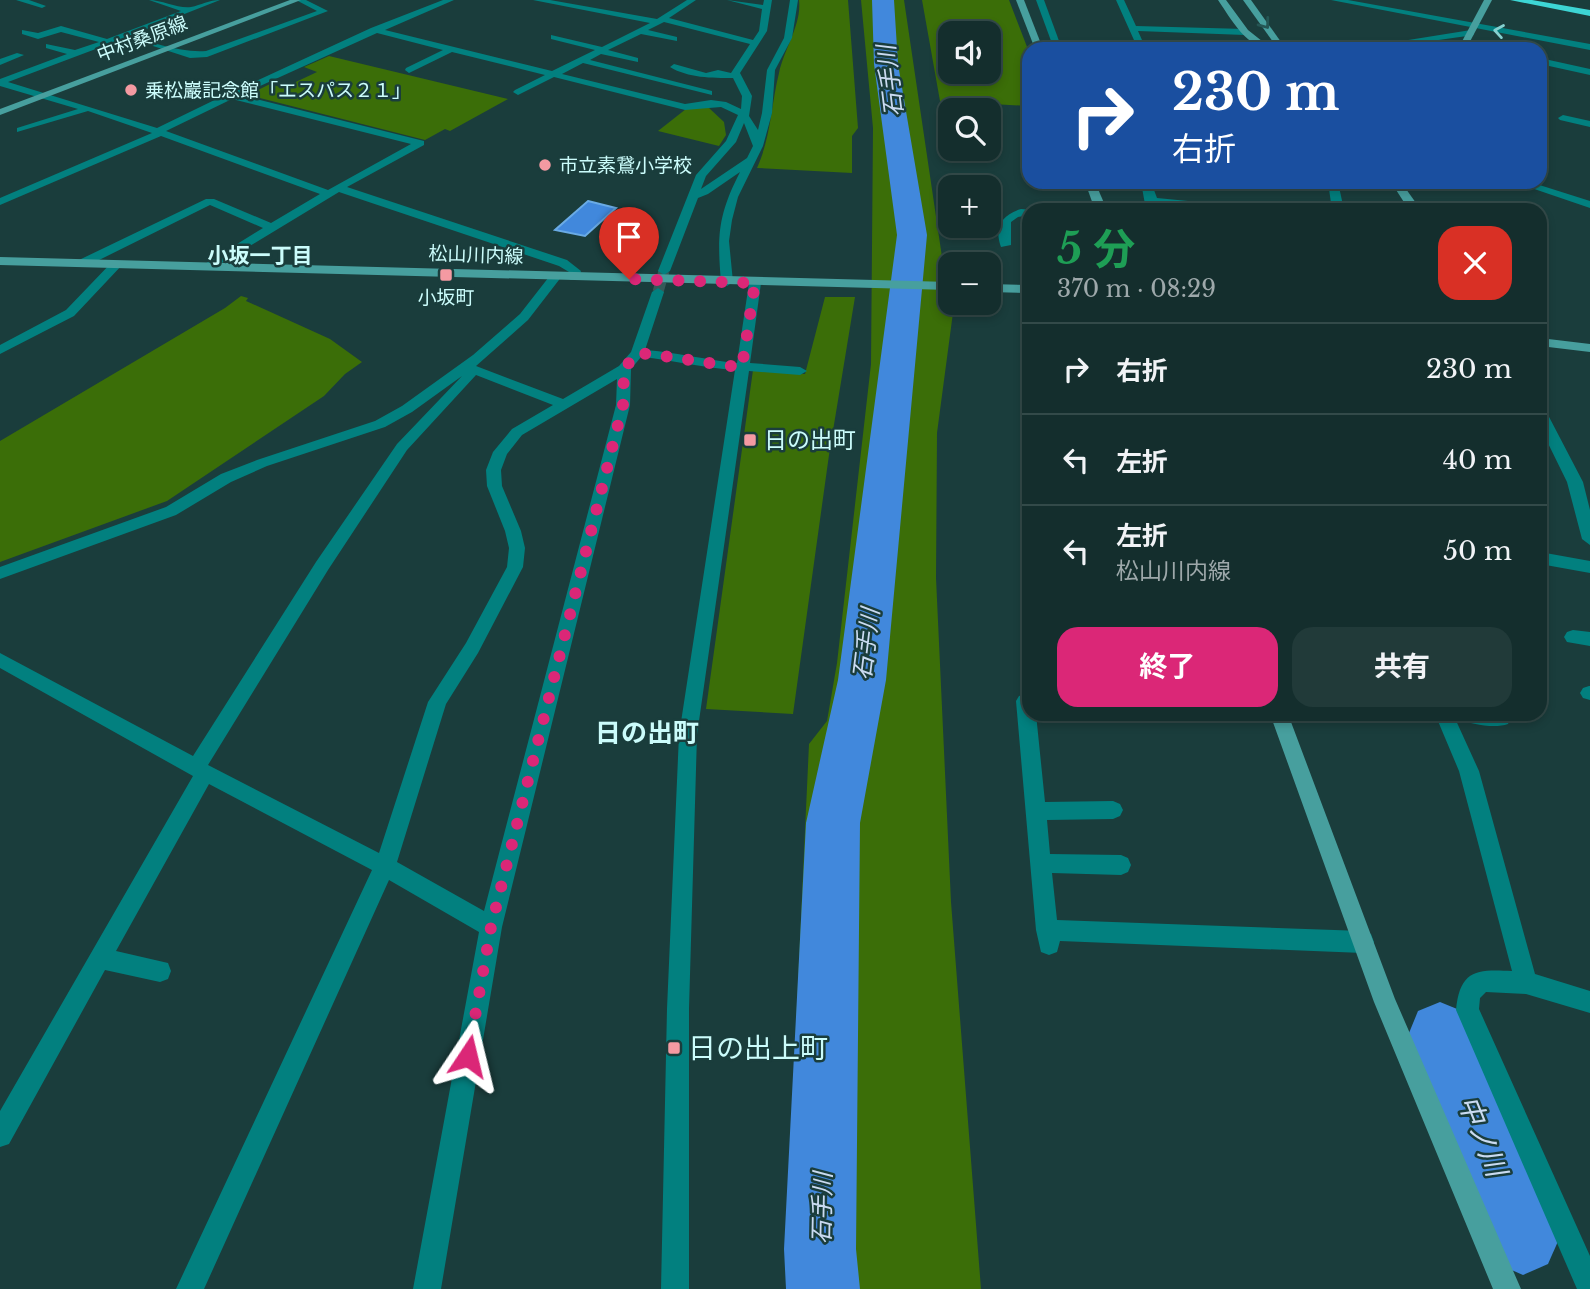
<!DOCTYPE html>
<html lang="ja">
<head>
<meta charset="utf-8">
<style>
	body { margin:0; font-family:"Libre Baskerville","Noto Sans JP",serif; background:#213a39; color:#f1f3f6; height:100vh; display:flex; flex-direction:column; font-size:26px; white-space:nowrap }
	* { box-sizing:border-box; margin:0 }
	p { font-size:23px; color:#9da8aa }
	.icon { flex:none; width:38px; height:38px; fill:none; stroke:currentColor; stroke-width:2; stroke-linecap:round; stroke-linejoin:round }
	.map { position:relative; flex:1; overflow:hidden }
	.panel { position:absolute; left:1022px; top:203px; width:525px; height:518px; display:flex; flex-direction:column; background:#142e2d; border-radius:21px; box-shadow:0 4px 10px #0003,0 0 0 2px #334a49 }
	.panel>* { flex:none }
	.guide { position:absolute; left:1022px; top:42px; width:525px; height:147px; border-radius:21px; box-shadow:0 4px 10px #0003,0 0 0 2px #334a49; background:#1a4fa0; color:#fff; overflow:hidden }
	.controls { position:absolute; left:938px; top:21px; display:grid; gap:14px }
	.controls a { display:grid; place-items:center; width:63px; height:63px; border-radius:14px; background:#142e2d; box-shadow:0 4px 10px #0003,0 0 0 2px #334a49; font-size:35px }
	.pin { position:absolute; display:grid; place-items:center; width:60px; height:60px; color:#fff; margin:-72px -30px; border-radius:50% 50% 50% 0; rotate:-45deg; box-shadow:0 0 7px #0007 }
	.pin .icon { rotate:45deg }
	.me { position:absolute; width:77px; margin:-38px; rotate:10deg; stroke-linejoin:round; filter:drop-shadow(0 0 5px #0008) }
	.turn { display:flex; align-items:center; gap:24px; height:147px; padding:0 35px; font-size:32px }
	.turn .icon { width:91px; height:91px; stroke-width:2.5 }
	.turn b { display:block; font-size:49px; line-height:60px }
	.round { display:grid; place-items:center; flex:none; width:74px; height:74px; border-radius:21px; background:#213a39 }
	.head { display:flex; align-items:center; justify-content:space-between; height:119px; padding:0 35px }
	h1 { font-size:42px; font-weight:700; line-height:52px; color:#1e9e55 }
	.action { display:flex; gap:14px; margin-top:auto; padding:14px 35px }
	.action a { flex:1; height:80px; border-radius:21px; background:#db2777; color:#fff; font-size:28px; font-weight:700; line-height:80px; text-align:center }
	.action a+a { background:#213a39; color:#f1f3f6 }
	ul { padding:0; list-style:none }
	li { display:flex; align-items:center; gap:21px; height:91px; padding:0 35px; border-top:2px solid #334a49 }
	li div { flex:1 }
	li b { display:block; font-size:26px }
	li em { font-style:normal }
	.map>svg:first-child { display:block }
	.green { fill:#3b6e08; fill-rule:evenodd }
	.water { fill:#4188dc; stroke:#6aabe5; stroke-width:2 }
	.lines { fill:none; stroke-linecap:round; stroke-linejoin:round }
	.river { fill:#4188dc; fill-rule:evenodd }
	.street-tunnel { stroke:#355a59; stroke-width:11; stroke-dasharray:11 6; stroke-linecap:butt }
	.street { fill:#02807f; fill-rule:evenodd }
	.secondary { fill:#479f9e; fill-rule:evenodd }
	.highway { fill:#3dd5d4; fill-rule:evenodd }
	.oneway { stroke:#255654 }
	.oneway2 { stroke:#85d1d0 }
	.route { stroke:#db2777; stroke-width:12; stroke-dasharray:0 21.6 }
	.poi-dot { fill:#f49aa2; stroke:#1a3d3c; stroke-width:2.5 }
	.labels { text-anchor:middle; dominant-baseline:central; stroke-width:5; stroke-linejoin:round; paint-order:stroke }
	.far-street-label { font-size:19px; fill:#cbfcfb; stroke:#1a3d3c }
	.far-poi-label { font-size:19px; fill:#cbfcfb; stroke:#1a3d3c; text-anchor:start }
	.far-neighbourhood-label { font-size:21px; font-weight:bold; fill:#cbfcfb; stroke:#1a3d3c }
	.poi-label { font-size:23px; fill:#cbfcfb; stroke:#1a3d3c; text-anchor:start }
	.water-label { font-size:24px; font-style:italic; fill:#cadbf1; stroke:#1a3d3c }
	.quarter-label { font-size:26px; font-weight:bold; fill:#cbfcfb; stroke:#1a3d3c }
	.near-poi-label { font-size:28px; fill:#cbfcfb; stroke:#1a3d3c; text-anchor:start }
	.near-water-label { font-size:28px; font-style:italic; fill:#cadbf1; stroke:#1a3d3c }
</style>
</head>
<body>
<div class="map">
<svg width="1590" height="1289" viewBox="0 0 1590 1289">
	<rect width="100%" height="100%" fill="#1a3d3c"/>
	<!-- green -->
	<g class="green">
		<path d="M799,0h49l10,128 -6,8v37l-95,-5c14,-31 14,-63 22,-95 5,-24 23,-49 20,-73z"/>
		<path d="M861,0h43l38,257 8,33v13l4,2 -17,128 -1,145 15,324 30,387h-192l-3,-47 23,-498 18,-23 10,-58 34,-299 2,-236z"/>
		<path d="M922,0h87l20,52v54l-89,-5zM989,33v39h-39v-39z"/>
		<path d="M329,56l179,43 -58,32 -5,-2 -20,11 -177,-45 22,-11 13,4 34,-16 -13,-5z"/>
		<path d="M701,107l8,1 15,14 2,13 -7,11 -61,-15 28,-22z"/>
		<path d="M241,296l7,2 -2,3 84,38 32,23 -17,12 -21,22 -157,105 -167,61v-121l225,-133z"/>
		<path d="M825,297h30l-26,158 -36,259 -87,-5 47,-339 52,4z"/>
	</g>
	<!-- water -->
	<path class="water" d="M588,201l28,7 -31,28 -30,-6z"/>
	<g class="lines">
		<!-- river -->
		<g class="river">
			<path d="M872,0h22l4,64 29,171 -41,445 -26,143 -4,426 4,40h-74l-2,-40 22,-426 32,-143 59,-445 -23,-171z"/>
			<path d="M1440,1002l22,9 97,228 -11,25 -25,11 -25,-11 -89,-231 9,-22z"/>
		</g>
		<!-- street-tunnel -->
		<path class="street-tunnel" d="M658,292l6,-21"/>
		<!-- street -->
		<g class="street">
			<path d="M16,0h13l17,6 -4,2z"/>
			<path d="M149,0c13,0 30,9 42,7 10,-2 18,-7 29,-7l-94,37c26,4 53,16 80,14l111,-40 -21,-11h10l22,11 -121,46 -17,1 -37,-12 -36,-5 -109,41 149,46 76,-37 -27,-7v-4l35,8 130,-60 72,-28h11l-69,30 167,41 43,-21 -44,-11v-4l51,12 48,-24 -117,-23h17l107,19 30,-19h9l-27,18 84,22 6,-9 3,-22 -35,-9 36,5 1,-5h8l-5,31 -27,42 12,23 -3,20 9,14 4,-17 5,-43 17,-32 6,-38h8l-6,38 -17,32 -3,43 -9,33 -25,51 -6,23 -3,21 4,41 -6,4 -6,-4c-4,-47 -3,-67 19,-110l-32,22 -10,4 -28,73 -6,4 -6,-4 38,-96 30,-34 12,-26 -17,-8 -36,3 -131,-33 -36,18 -5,-3 2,-2 30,-15 -93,-23 -43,21 -4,-3 1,-2 37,-18 -66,-17 -137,62 184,46v4l-77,42 220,73 14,11 -3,9h-8l-1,-8 -10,-6 -220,-74 -129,78 -10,-3 63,-39 -53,-23 -123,61h-8v-6l127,-61h8l57,24 49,-29 -159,-58 -161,69v-7l152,-65 -64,-22 -71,21v-4l61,-19 -78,-23v-7l67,-25 -21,-6v-4l29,6 24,-8 -38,-10 -23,7 -16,-5v-4l16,3 23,-7 46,13 74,-28zM664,22l86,22 -19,29 -13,-3 -12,3 -32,-9 -4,3c18,11 42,11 63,11l9,18 -1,13 -15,-7 -15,-2 -26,4 -123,-30 21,-11 129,32v-4l-122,-31 11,-6 37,8v-4l-30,-8 33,-16 36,7v-4l-29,-7zM232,99l179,45 -83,46 -162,-59zM744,123l9,23 -6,12 -46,31 5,-13 30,-34z"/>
			<path d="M1036,0h8l18,49h-8z"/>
			<path d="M1116,0h8l12,26 109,3 4,3 -4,3 -107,-4 8,18h-8z"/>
			<path d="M1331,0h17l242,44v6z"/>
			<path d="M1471,30l3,5 -99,14h-23z"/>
			<path d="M17,53l7,2 -24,10v-6z"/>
			<path d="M1540,58l50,11v6l-50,-11z"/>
			<path d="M1563,115l27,6v6l-30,-7 -2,-2z"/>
			<path d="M1141,182h10l6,16 93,9 6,3h-42l-57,-5 1,5h-12z"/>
			<path d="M1328,182h10l6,28h-12z"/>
			<path d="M1514,182h16l60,19v7z"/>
			<path d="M1021,209l12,1h-4v5l-11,2 -7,5v23l-10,2c-7,-19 0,-32 20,-38z"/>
			<path d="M113,261l10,3 -49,52 -74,38v-9l66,-35z"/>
			<path d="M556,272l6,4 -34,44 -52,46 87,33 56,-33 12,-14 21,-60 6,-4 6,4 -19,58c31,2 60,10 92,13l12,-80 6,-4 6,4 -11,80 50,4 7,4 -7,4 -51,-4 -52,364 -8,274v280h-28l6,-280 12,-274 56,-365c-32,-2 -62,-10 -94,-13l-10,12 -1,36 -128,522 -61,362h-28l66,-357 -90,-52 -185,409h-28l196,-419 -163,-86 -93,167 52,12 3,8 -3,8 -8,3 -55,-12 -96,174 -9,3v-36l193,-335 -193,-108v-15l193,103 123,-194 81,-118 65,-68 -50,36 -27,15 -118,39 -36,16 -55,33 -176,64v-12l166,-60 55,-33 36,-14 118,-39 27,-15 71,-51 47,-41 32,-41zM476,375l77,30 -41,24 -19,23 -7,18 1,16 18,45 4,17 -2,19 -41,76 -38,59 -49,151 -171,-88 120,-195 79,-120zM617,379l-1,26 -132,506 -87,-49 49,-158 32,-51 45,-86 2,-19 -4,-17 -19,-45 -1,-16 6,-16 15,-19z"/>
			<path d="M1540,409l7,4 36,69 7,28v35l-8,-6 -15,-57 -27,-55z"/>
			<path d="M1540,552l50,9v12l-50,-9z"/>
			<path d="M1573,630l17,2v14l-23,-4 -3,-5 3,-5z"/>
			<path d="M1589,686h1v14l-7,-2 -3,-5 3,-5z"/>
			<path d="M1029,693v21h7l9,88 68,-1 7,3 3,6 -3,6 -7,3 -66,1 3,34 71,1 7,3 3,7 -3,7 -7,3 -69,-2 5,47 306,11 8,3 3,8 -3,8 -8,3 -303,-12 -3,11 -8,3 -8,-3 -5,-22 -20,-229 3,-5z"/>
			<path d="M1435,714h18l26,57 56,203 55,17v22l-64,-19 -40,-2 -6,6 -1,11 111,247v33h-13l-121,-279c4,-40 20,-41 56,-39l-53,-200z"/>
			<path d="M1455,714h53l2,5 -2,5c-14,5 -37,0 -51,-5z"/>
		</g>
		<!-- secondary -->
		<g class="secondary">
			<path d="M290,0h11l-301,115v-6z"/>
			<path d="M1016,0h8l19,49h-8z"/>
			<path d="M1218,0h8l22,30 24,19c-25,0 -41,-30 -54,-49z"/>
			<path d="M1243,0h8l35,49h-8z"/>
			<path d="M1484,0h8l-26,49h-8z"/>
			<path d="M1085,182h10l12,28h-12z"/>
			<path d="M1391,182h10l20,28h-12z"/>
			<path d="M0,257l950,25v8l-950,-25z"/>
			<path d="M989,284l40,1v8l-40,-1z"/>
			<path d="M1540,338l50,6v8l-50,-6z"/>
			<path d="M1270,714h18l107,285 126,290h-28l-119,-287z"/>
		</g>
		<!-- highway -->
		<path class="highway" d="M1510,0h22l58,10v6z"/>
	</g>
	<!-- one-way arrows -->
	<defs><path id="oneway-chevron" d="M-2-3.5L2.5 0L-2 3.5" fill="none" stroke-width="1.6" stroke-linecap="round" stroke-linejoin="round" transform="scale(1.75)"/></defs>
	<use class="oneway" href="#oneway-chevron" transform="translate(1265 24) rotate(53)"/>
	<use class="oneway2" href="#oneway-chevron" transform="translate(1499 31) rotate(-170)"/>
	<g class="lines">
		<!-- route -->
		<path class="route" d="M468,1056l23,-129 132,-522 1,-36 13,-16c35,3 70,11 105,14l13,-84 -126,-4"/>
	</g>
	<!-- markers -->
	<g class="poi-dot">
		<circle cx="131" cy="90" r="7"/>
		<circle cx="545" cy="165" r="7"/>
		<rect x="439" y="268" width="14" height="14" rx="3.5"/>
		<rect x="743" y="433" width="14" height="14" rx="3.5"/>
		<rect x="667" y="1041" width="14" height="14" rx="3.5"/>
	</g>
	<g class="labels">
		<!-- far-street labels -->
		<g class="far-street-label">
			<text transform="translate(142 39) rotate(-21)">中村桑原線</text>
			<text transform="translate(476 255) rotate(2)">松山川内線</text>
		</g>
		<!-- far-poi labels -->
		<g class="far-poi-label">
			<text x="145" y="90">乗松巖記念館「エスパス２１」</text>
			<text x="559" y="165">市立素鵞小学校</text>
			<text x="446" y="297" text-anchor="middle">小坂町</text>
		</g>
		<!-- far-neighbourhood labels -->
		<g class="far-neighbourhood-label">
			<text x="260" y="256">小坂一丁目</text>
		</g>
		<!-- poi labels -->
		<g class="poi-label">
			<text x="764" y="440">日の出町</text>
		</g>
		<!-- water labels -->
		<g class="water-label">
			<text transform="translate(890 81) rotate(-97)">石手川</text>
			<text transform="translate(866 644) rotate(-83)">石手川</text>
			<text transform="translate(822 1208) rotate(-89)">石手川</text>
		</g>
		<!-- quarter labels -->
		<g class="quarter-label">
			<text x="647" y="733">日の出町</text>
		</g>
		<!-- near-poi labels -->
		<g class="near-poi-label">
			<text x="688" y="1048">日の出上町</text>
		</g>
		<!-- near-water labels -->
		<g class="near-water-label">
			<text transform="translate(1482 1136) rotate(68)">中ノ川</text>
		</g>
	</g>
</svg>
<div class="controls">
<a><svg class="icon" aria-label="sound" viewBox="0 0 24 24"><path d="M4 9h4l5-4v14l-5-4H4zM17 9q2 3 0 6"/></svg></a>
<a><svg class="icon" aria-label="search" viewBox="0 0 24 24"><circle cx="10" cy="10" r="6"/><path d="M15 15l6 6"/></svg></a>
<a>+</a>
<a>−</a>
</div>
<div class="pin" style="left:629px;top:279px;background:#d93025"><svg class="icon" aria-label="arrive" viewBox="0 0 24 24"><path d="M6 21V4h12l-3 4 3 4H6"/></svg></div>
<svg class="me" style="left:468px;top:1056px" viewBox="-20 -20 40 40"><path d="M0-17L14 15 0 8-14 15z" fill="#db2777" stroke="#fff" stroke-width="4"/></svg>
<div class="guide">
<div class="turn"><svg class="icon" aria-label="right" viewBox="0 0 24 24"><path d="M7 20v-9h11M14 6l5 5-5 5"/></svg><div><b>230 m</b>右折</div></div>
</div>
<section class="panel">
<div class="head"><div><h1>5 分</h1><p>370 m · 08:29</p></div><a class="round" style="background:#d93025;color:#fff"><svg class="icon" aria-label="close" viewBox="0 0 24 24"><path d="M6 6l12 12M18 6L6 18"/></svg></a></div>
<ul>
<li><svg class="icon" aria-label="right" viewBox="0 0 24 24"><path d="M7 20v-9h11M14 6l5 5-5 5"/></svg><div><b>右折</b></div><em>230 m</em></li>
<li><svg class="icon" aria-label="left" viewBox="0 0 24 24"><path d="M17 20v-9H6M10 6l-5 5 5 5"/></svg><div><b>左折</b></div><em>40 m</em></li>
<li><svg class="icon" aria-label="left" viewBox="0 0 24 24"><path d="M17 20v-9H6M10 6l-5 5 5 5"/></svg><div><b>左折</b><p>松山川内線</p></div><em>50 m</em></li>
</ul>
<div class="action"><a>終了</a><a>共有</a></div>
</section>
</div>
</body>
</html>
